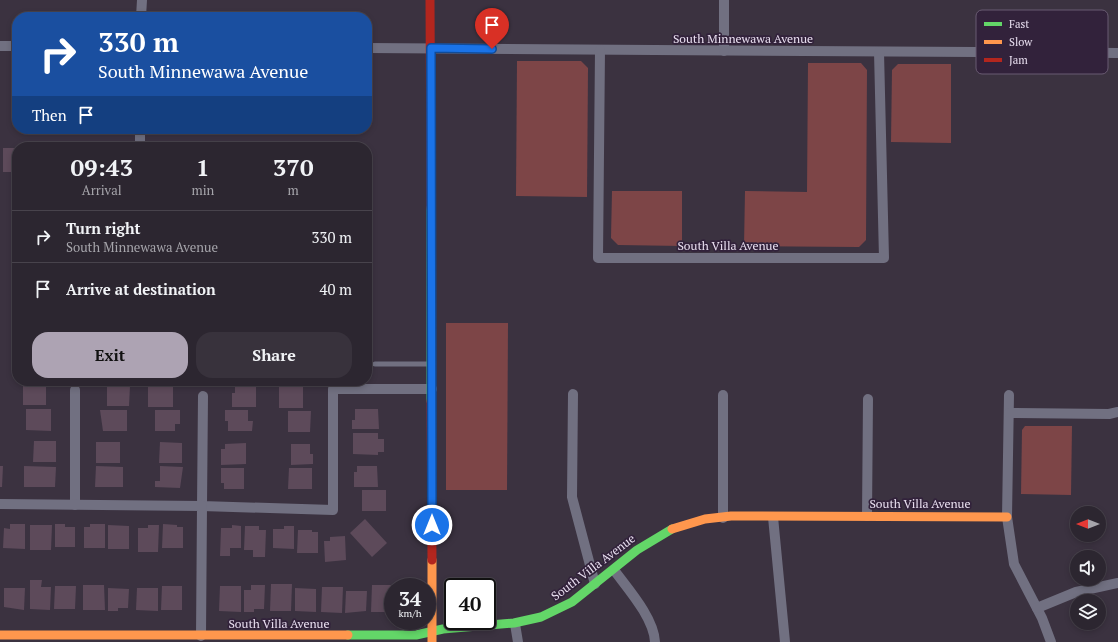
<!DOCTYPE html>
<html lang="en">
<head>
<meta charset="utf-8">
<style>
	body { margin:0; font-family:"PT Serif",serif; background:#38323c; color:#f1f3f6; height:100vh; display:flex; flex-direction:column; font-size:15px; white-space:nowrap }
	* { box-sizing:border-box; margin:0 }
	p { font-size:13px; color:#a6a5ab }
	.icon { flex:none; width:22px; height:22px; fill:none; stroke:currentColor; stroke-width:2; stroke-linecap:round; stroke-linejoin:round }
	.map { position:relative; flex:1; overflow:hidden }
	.details { position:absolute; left:12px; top:142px; width:360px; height:244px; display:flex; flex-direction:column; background:#2c2630; border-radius:16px; box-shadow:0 2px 6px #0003,0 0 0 1px #48434c }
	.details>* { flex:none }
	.banner { position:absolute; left:12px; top:12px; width:360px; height:122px; border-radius:16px; box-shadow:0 2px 6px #0003,0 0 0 1px #48434c; background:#1a4fa0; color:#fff; overflow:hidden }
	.needle { width:26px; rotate:270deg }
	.buttons { position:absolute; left:1070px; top:506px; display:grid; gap:8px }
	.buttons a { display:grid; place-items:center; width:36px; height:36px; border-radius:50%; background:#2c2630; box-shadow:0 2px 6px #0003,0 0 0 1px #48434c; font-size:20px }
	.speed { position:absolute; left:384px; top:578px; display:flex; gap:8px; font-size:20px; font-weight:700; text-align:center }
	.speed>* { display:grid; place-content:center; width:52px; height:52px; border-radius:50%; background:#2c2630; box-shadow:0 2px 6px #0003,0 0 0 1px #48434c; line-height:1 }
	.speed small { font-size:10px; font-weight:400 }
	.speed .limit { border:2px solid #111; border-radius:6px; background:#fff; color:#111 }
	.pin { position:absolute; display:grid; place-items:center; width:34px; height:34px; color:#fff; margin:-41px -17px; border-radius:50% 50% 50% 0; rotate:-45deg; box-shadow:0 0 4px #0007 }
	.pin .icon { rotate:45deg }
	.me { position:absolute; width:44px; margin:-22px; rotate:0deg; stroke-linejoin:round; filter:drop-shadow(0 0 3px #0008) }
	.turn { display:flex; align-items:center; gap:14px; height:84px; padding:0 20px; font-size:18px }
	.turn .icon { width:52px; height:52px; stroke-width:2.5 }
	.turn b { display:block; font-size:28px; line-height:34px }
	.then { display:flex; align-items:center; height:38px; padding:0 20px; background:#0003; gap:8px; font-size:15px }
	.eta { display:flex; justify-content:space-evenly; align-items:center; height:68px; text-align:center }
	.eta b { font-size:24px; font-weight:800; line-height:28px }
	.cta { display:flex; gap:8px; margin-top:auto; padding:8px 20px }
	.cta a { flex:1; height:46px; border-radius:16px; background:#ada3b3; color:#111; font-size:16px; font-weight:800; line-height:46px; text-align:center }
	.cta a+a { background:#38323c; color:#f1f3f6 }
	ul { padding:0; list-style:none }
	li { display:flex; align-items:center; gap:12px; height:52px; padding:0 20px; border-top:1px solid #48434c }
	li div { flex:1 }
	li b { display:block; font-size:15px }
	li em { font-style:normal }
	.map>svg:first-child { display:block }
	.green { fill:#7d4547 }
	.building { fill:#5d4a5a }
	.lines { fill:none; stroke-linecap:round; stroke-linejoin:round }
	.lane { stroke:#717081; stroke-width:5 }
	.street { stroke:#717081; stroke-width:10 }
	.fast { stroke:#63d668; stroke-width:9 }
	.slow { stroke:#ff974d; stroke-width:9 }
	.jam { stroke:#b3261e; stroke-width:9 }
	.route-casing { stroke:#114b97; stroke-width:10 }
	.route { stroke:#1a73e8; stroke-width:7 }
	.labels { text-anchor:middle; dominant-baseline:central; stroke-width:3.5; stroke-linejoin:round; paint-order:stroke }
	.street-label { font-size:12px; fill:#eae0f1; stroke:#32223b }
	.key { fill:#32223b; stroke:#695b72; stroke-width:1 }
	.key-label { font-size:11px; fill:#eae0f1 }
</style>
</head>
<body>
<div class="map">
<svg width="1118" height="642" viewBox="0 0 1118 642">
	<rect width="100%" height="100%" fill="#3b3240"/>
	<!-- green -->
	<g class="green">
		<path d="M517,61h64l7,7 -1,129 -71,-1z"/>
		<path d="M808,63h53l6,7 -1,170 -7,7 -115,-1 1,-55 62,1z"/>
		<path d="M898,64h53v79l-60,-1 1,-72z"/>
		<path d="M612,191h70v55l-64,-1 -7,-7z"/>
		<path d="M446,323h62l-1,167h-61z"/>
		<path d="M1025,426h47l-1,69 -50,-1 1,-64z"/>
	</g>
	<!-- building -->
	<g class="building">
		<rect x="3" y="148" width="13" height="24"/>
		<path d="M46,384v21h-23v-20z"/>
		<path d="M107,385l23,1 -1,20h-22z"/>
		<rect x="148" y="386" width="25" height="21"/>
		<path d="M235,386l21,1v20h-24v-14h3z"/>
		<rect x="279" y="387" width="24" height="21"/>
		<path d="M26,409h25v22l-25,-1z"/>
		<path d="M355,409h23l1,20h-27v-9h3z"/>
		<path d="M100,410h27v21h-24z"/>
		<path d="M155,410h25v14h-5v7h-20z"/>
		<path d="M225,410h23v11h5l-1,10h-24v-10h-3z"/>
		<path d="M288,411h23l-1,21h-22z"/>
		<path d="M353,433h25v6h6v13h-6v3l-25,-1z"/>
		<path d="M34,441h22v21h-23z"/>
		<rect x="96" y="442" width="24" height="21"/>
		<path d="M160,442l22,1v20h-23z"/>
		<path d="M246,443v21l-25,1v-16h4v-5z"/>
		<path d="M291,444h19v10h3v10l-22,1z"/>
		<path d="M0,466h3l-1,21h-2z"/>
		<path d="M24,466l32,1 -1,20h-31z"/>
		<path d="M96,466l27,1v20h-28z"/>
		<path d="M160,466l23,1 -3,21 -25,-1v-6h5z"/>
		<path d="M357,466h20l1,21h-24v-15h3z"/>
		<path d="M221,468h23v21h-20v-6h-3z"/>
		<path d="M289,468h23v21h-24z"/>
		<rect x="362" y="490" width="24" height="21"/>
		<path d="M365,519l22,24 -15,14 -22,-24z"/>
		<path d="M10,524h15v25l-22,-1 1,-20 6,1z"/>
		<path d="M55,524h10v3h10v20h-20z"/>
		<path d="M90,524h15v24h-21v-21h6z"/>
		<path d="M163,524l14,1v2h6v21h-21z"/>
		<path d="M30,525h22l-1,25h-21z"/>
		<path d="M108,525l21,1v23h-21z"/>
		<path d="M148,525h11l-1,27h-20v-24h10z"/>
		<path d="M232,525l9,1v22h-11v8h-10l1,-28h11z"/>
		<path d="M245,526h14v4h7l-1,27h-12v-7h-9z"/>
		<path d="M284,526h10v23l-21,-1v-19h11z"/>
		<path d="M298,530h14v2h6v21h-21z"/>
		<path d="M345,536l1,24 -21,2 -1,-21h6v-4z"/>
		<path d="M30,580h12l-1,7h10l-1,23 -20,-1z"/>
		<path d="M271,584h21l-1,27h-21z"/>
		<path d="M83,585h21l1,25h-22z"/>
		<path d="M251,585h14l-1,24h-10v3h-10v-22h7z"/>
		<path d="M372,585h21l-1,27h-21z"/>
		<path d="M55,586h21l-1,23h-21z"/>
		<path d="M162,586h20v24h-21z"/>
		<path d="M220,586h21v26l-22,-1z"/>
		<path d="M322,587h21l-1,26 -21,-1z"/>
		<path d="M4,588h21l-1,22 -20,-3z"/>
		<path d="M108,588l21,1 -1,19h-10v3h-10z"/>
		<path d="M137,588h21v23l-22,-1z"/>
		<path d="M295,588l21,1v23l-21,-1z"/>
		<path d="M346,591h21l-1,20 -21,2z"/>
	</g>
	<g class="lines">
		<!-- lane -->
		<path class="lane" d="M375,364h56"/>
		<!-- street -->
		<g class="street">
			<path d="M141,17l1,-17"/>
			<path d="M0,46h17"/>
			<path d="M367,48l751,5"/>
			<path d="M600,50l-2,208h286l-5,-206"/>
			<path d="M724,51v-51"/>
			<path d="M140,147v-18"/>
			<path d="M75,390v115"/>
			<path d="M573,394l-1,103 23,87"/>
			<path d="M723,395v123"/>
			<path d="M1009,395l-2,122 7,47 28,54 9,24"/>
			<path d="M203,396l-1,110 131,4v-121h99"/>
			<path d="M1009,413l100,1 9,-2"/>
			<path d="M0,504l202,2 -1,130"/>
			<path d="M867,516l1,-117"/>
			<path d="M773,517l12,125"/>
			<path d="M614,570c14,19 40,48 41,72"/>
			<path d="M1037,608l39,-16 42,-9"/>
			<path d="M515,624l3,18"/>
		</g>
		<!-- fast -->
		<g class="fast">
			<path d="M431,208v193"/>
			<path d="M348,635h68l27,-6 71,-6 27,-6 31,-15 65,-52 35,-21"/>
		</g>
		<!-- slow -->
		<g class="slow">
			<path d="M672,529l33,-10 26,-3 276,1"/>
			<path d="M432,560v82"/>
			<path d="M0,635h348"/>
		</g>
		<!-- jam -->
		<g class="jam">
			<path d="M430,0l1,208"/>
			<path d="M431,401l1,159"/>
		</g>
	</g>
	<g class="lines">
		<!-- route casing -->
		<g class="route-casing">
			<path id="route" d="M432,525l-1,-477 61,1"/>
		</g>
		<!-- route -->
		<use href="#route" class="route"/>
	</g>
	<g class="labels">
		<!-- street labels -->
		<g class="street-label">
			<text x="743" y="38">South Minnewawa Avenue</text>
			<text x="728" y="245">South Villa Avenue</text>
			<text x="920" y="503">South Villa Avenue</text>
			<text transform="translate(593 567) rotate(-37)">South Villa Avenue</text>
			<text x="279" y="623">South Villa Avenue</text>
		</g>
	</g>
	<!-- legend -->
	<rect x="976" y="10" width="132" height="64" rx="6" class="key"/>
	<rect x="984" y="22" width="18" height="4" fill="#63d668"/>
	<rect x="984" y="40" width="18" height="4" fill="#ff974d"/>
	<rect x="984" y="58" width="18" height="4" fill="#b3261e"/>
	<g class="key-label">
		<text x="1009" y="28">Fast</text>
		<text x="1009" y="46">Slow</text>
		<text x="1009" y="64">Jam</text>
	</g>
</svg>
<div class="buttons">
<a><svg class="needle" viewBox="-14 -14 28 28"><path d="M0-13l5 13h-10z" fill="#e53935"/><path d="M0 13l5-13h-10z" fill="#a6a5ab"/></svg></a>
<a><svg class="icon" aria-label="sound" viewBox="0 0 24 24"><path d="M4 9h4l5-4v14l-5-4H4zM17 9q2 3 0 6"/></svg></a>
<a><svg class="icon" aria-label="layers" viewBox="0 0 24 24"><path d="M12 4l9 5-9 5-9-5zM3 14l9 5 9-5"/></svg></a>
</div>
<div class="speed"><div>34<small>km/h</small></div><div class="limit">40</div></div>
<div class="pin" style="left:492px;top:49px;background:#d93025"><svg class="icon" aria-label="arrive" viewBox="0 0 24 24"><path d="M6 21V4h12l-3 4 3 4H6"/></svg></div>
<svg class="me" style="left:432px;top:525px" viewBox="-20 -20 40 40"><circle r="17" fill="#1a73e8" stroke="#fff" stroke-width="3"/><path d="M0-11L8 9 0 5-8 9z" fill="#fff"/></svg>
<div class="banner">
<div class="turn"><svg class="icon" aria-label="right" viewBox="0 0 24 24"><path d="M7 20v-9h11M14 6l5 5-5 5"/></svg><div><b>330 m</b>South Minnewawa Avenue</div></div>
<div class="then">Then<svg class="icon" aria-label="arrive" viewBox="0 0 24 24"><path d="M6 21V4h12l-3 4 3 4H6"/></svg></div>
</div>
<section class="details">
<div class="eta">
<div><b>09:43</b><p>Arrival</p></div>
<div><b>1</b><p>min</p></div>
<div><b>370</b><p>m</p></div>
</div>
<ul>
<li><svg class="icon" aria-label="right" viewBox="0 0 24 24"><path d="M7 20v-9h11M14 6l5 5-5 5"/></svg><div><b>Turn right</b><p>South Minnewawa Avenue</p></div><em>330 m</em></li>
<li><svg class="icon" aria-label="arrive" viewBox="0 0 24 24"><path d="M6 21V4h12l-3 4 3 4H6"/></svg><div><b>Arrive at destination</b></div><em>40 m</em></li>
</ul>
<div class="cta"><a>Exit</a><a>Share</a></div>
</section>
</div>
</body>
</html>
